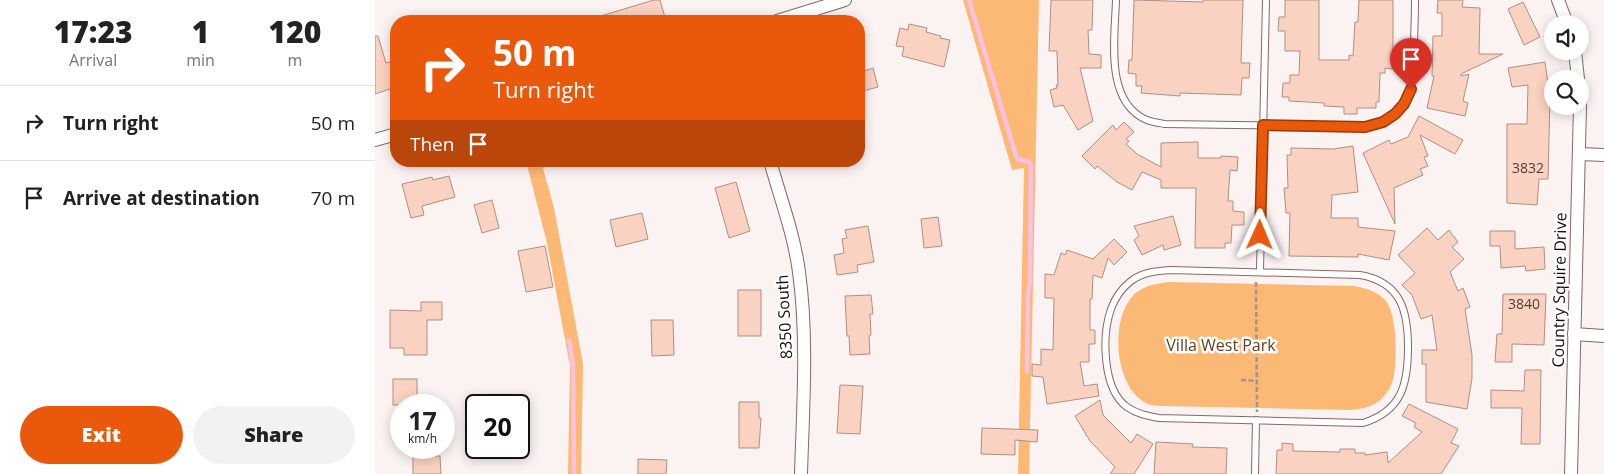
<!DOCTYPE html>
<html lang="en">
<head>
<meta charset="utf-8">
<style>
	body { margin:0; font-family:"Open Sans",sans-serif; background:#f2f2f2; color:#222; height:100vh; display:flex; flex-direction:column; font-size:19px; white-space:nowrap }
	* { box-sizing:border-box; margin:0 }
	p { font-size:16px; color:#767676 }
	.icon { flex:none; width:28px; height:28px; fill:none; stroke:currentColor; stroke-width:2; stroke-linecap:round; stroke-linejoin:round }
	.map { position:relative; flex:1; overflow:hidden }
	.side { display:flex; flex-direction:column; background:#fff; width:375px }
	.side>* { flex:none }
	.guide { position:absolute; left:15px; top:15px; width:475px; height:152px; border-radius:20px; box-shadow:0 2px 12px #0003; background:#ea580c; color:#fff; overflow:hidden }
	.controls { position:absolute; left:1169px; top:15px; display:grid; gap:10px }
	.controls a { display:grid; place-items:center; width:45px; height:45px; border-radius:50%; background:#fff; box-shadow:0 2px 12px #0003; font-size:25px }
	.speed { position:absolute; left:15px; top:394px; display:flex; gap:10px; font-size:25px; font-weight:700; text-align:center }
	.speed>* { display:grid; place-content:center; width:65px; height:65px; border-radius:50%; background:#fff; box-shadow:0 2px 12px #0003; line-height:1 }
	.speed small { font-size:12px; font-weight:400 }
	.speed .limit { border:2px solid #111; border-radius:8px; background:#fff; color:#111 }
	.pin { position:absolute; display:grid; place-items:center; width:42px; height:42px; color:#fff; margin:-51px -21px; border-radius:50% 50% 50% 0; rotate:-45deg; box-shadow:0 0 5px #0007 }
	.pin .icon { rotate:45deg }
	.me { position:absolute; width:55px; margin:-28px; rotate:1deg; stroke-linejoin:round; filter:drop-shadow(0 0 4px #0008) }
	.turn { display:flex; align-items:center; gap:18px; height:105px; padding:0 20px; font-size:22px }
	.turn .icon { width:65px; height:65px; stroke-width:2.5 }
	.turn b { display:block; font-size:35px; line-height:42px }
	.then { display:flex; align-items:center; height:48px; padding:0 20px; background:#0003; gap:10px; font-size:19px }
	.eta { display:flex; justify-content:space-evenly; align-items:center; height:85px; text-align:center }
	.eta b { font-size:30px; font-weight:800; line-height:35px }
	.primary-button { display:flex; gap:10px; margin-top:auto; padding:10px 20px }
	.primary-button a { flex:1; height:58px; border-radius:30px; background:#ea580c; color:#fff; font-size:20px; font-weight:800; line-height:58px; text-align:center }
	.primary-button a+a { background:#f2f2f2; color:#222 }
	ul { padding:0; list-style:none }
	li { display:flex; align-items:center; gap:15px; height:75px; padding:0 20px; border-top:1px solid #e0e0e0 }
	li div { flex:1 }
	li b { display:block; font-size:19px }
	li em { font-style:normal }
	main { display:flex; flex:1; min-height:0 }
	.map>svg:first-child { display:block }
	.green { fill:#fcb875 }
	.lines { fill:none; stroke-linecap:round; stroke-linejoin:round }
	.stream { stroke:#f9c2e3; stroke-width:4.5 }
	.building { fill:#fad2c1; stroke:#b08f81 }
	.lane-casing { stroke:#896664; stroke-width:8 }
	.street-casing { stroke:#896664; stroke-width:14 }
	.path { stroke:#9e9494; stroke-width:2.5; stroke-dasharray:5 2.5; stroke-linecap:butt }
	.lane { stroke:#fff; stroke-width:6 }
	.street { stroke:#fff; stroke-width:12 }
	.route-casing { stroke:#983908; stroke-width:12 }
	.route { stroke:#ea580c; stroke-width:9 }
	.labels { text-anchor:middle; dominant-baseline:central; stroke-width:5; stroke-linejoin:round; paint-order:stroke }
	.number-label { font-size:14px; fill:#503d38 }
	.street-label { font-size:16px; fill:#180b0b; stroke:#fff }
	.park-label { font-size:16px; fill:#604121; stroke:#fff }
</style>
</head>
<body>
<main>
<section class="side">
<div class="eta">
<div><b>17:23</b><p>Arrival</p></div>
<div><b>1</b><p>min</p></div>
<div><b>120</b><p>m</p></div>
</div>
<ul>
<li><svg class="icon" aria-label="right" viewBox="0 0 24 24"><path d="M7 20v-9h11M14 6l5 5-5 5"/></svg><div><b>Turn right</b></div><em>50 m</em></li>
<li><svg class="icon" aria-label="arrive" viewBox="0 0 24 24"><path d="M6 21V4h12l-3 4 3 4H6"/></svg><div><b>Arrive at destination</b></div><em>70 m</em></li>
</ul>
<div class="primary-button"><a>Exit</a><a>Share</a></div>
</section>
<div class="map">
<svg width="1229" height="474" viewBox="0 0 1229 474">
	<rect width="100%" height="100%" fill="#fbf2f2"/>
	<!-- green -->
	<g class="green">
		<path d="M588,0h76l-10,474h-11l6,-306 -12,2z"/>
		<path d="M151,161h15l13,47 29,156 -2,110h-13l2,-108 -23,-123z"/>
		<path d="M794,282l185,4c11,2 23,5 31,14 12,13 12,57 9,75 -1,9 -8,21 -15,26 -9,7 -19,8 -29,9l-185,-4c-6,0 -14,0 -19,-3 -31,-16 -36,-79 -15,-105 9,-12 24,-14 38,-16z"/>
	</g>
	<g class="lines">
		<!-- stream -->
		<g class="stream">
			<path d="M594,0l48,159 13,3 1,6 -1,111 -2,16 -1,76"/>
			<path d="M194,340l4,26 1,108"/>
		</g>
	</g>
	<!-- building -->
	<g class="building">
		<path d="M279,0h6l6,21h-72v-3z"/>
		<path d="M676,0h42l-1,30h-4l1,24 12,1v13h-21l13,53 -15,9 -15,-25 -9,2 -4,-17 7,-2 -1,-3h2l-1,-34h-8z"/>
		<path d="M759,0l69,2v-2h40l-2,63h9l-1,15h-7l-1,17 -61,-2v3l-39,-3 1,-7h-6v-12l-8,-1 1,-13h3z"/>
		<path d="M910,0h34v60h30v-5l4,1 2,-34h3l1,-22h34v69l-8,-1v5h-5l-1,29h-3v6h-19v6h-13v-7l-20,-1v-3l-35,-2v-4h-7l1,-14h7v-8h9l1,-24h-15v-20h-7l1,-14h6z"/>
		<path d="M1063,0h25l-1,7 18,1 -1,46h24l-42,20v2l8,-2 -6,27 5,2 -3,13 -38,-8 7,-32h-2l1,-40h9v-23h-5z"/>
		<path d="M1148,2l17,35 -16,8 -16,-36z"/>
		<path d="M534,24l18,4 -1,4 15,4 -1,2 10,2 -6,27 -42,-11 2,-9 -8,-1 4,-18 8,2z"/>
		<path d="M0,36h3l8,27 10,-3v27l-21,7z"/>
		<path d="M1170,62l5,36 -2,81h-9l-2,26 -30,-2v-79h20l1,-39 -16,2 -4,-19z"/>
		<path d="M498,68l5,19 -19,5v-19z"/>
		<path d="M1044,116l44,24 -8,14 -35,-19 8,21 -4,1 4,9 -8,3 3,6 -29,13 1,36 -32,-71 26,-13 2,4 17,-7z"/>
		<path d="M749,122l10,10 -8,7 3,2 -3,3 11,10 24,13v-24l37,-1v16h23v-2l17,1 -1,14 -7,-1 -2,31h5v10l11,1v13h-12l-1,18h-6v5h-30l1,-60h-35v-8l-19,-8 -10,18 -15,-8 -20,-16 -2,3 -13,-13 31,-31 3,5z"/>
		<path d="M978,146l5,46 -26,3 -1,23h27v9l37,4 -6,29 -31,-6v3l-69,-1 1,-43h-4l-2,-25h4l-1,-33h4v-7l42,1z"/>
		<path d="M74,176l6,21 -33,9 2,9 -13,3 -9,-34 30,-7 1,3z"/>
		<path d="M361,182l14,49 -21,7 -14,-50z"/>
		<path d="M117,200l7,28 -17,5 -8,-28z"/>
		<path d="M267,213l6,26 -32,8 -6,-27z"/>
		<path d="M798,216l8,29 -17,5 -1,-5 -21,10 -8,-15 5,-4 -5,-10z"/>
		<path d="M563,217l4,29 -18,2 -3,-29z"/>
		<path d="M493,226l6,36 -17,3 1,7 -21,3 -3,-20 10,-2 -2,-14 5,-1 -2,-8z"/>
		<path d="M1052,228l11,12 11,-10 9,12 -6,5 12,12 -14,13 8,19 5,-3 7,19 -5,2 7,46v23l-5,31 -41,-7v-38h-4v-14h15l-5,-35 -11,4 -9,-24 -10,-10 13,-12 -17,-18z"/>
		<path d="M1115,231h25v18l29,-2 1,22 -19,2 -1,-5 -24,2 -1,-22h-10z"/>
		<path d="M739,239l13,13 -13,13 -6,-7 -6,20 -9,-3 -1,24h-2v31h5v14h-6v18h-9l4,24 13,-2 2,12 -52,8 -4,-27 -11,-1v-12l9,1v-16l12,1 1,-52h-9v-24l9,1 7,-22 4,2 2,-5 26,9z"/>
		<path d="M170,246l8,41 -27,5 -8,-41z"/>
		<rect x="363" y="290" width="23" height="46"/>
		<path d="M1128,294h43l-2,51 -32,-1v18h-17l2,-28h5z"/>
		<path d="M496,295l2,19h-3l1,21 -2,1 1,18 -20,1 -1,-19h-2l-2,-40z"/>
		<path d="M46,302h21v18h-15v35h-23v-7h-14v-38l31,1z"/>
		<path d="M276,320h22l1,35 -22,1z"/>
		<path d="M1150,370h16l-1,74h-19l1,-36h-31v-18l33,1z"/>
		<rect x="18" y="379" width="24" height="26"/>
		<path d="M465,385l23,1 -3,48 -23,-1z"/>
		<path d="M725,400l3,15 28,28 6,-9 16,10 -19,30h-24l5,-7 -25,-26 -15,-25z"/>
		<path d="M364,402h20v16h2l-2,30h-20z"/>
		<path d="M1034,404l49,25 -7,14 8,3 -18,28h-165l1,-24h5v-7l11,1v7l47,1v-3h15v4h10v2l22,-3 1,11 34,-31 -8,-5 2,-4 -14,-7z"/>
		<path d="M607,428l56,2 -1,12 -22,-2v15l-34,-1z"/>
		<path d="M781,442l37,2 -1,3 35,1 -1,26h-72z"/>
		<path d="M38,456h27l1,18h-28z"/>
		<path d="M263,459l29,1 -1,14h-28z"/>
	</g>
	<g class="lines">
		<!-- lane casing -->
		<g class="lane-casing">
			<g id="lane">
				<path d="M741,0c-1,37 -12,102 31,120 5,2 12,3 18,4l200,3c44,-12 48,-35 49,-76 0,-17 1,-34 1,-51"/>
				<path d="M796,270l189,5c41,7 48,36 48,72 0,37 -6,64 -45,76l-204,-5c-11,-2 -22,-4 -32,-11 -25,-18 -25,-72 -16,-98 4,-11 11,-21 20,-28 12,-9 25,-10 40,-11z"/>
				<path d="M885,271l6,-271"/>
				<path d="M880,474l1,-54"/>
			</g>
		</g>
		<!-- street casing -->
		<g class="street-casing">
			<g id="street">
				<path d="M1183,0l9,24"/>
				<path d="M402,21l68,-21"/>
				<path d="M1200,51l3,28"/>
				<path d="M0,140l21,-6"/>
				<path d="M1204,154l25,1"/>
				<path d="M395,161c10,36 24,73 29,111 9,66 4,135 2,202"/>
				<path d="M1199,334l30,2"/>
				<path d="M1196,474l9,-368"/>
			</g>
		</g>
		<!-- path -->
		<g class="path">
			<path d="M881,282l1,130"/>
			<path d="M866,380l16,1"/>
		</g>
		<!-- lane -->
		<use href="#lane" class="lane"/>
		<!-- street -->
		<use href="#street" class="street"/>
	</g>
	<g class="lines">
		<!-- route casing -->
		<g class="route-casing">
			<path id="route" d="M885,235l3,-110 102,2 18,-5 12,-8 9,-10 7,-15"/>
		</g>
		<!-- route -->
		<use href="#route" class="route"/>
	</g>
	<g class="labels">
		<!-- number labels -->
		<g class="number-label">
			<text x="1153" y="167">3832</text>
			<text x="1149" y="303">3840</text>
		</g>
		<!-- street labels -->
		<g class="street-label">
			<text transform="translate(1184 290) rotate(-89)">Country Squire Drive</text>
			<text transform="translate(409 317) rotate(-93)">8350 South</text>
		</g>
		<!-- park labels -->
		<g class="park-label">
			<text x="846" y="345">Villa West Park</text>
		</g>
	</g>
</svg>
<div class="controls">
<a><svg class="icon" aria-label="sound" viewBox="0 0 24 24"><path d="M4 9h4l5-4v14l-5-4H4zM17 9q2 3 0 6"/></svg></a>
<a><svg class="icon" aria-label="search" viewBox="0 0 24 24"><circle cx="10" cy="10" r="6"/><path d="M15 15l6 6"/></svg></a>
</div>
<div class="speed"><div>17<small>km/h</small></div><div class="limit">20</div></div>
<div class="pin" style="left:1036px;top:89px;background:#d93025"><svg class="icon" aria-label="arrive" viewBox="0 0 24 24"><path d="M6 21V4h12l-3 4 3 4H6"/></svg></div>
<svg class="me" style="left:885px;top:235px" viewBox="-20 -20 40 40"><path d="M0-17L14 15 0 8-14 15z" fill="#ea580c" stroke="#fff" stroke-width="4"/></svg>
<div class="guide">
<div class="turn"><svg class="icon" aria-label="right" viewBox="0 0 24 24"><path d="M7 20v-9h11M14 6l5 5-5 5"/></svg><div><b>50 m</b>Turn right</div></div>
<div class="then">Then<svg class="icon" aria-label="arrive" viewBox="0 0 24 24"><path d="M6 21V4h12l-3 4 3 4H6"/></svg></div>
</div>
</div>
</main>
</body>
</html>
